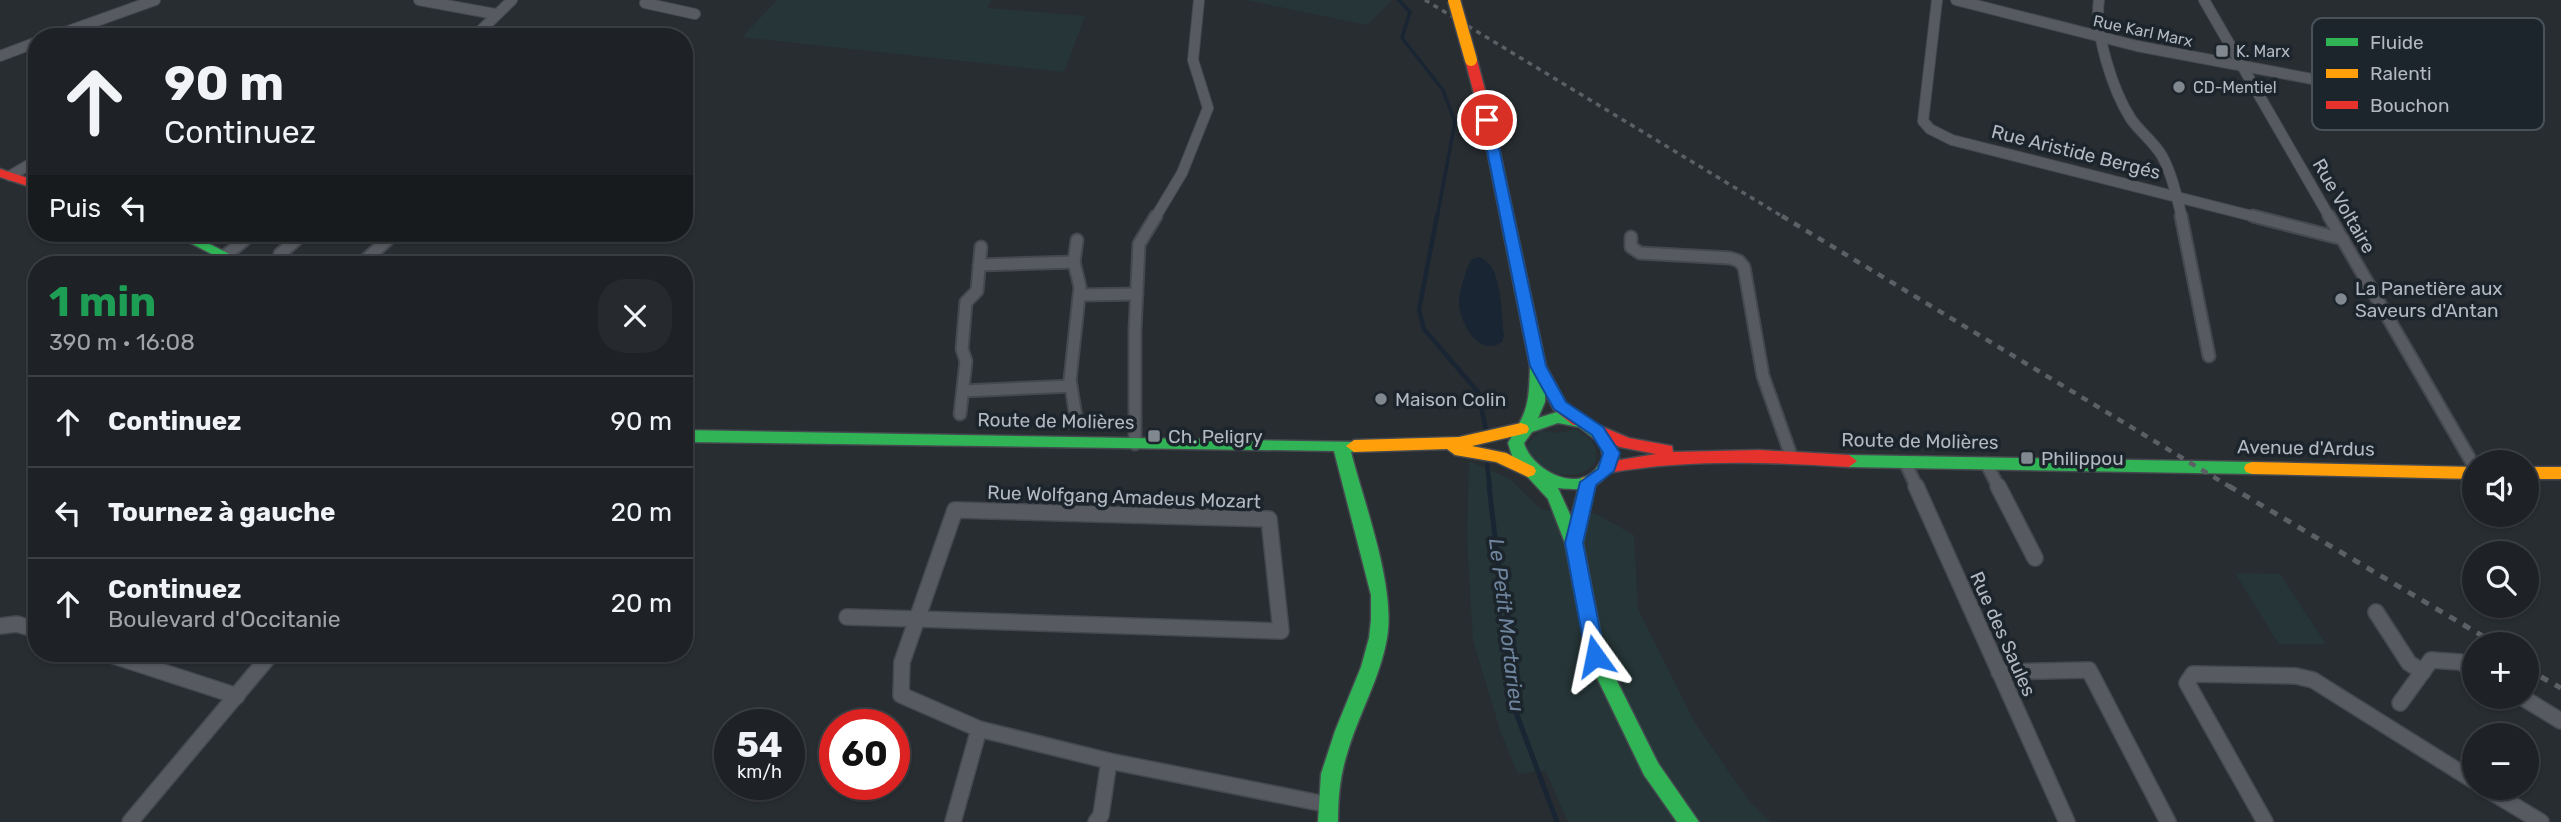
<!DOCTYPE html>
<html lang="fr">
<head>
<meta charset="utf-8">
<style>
	body { margin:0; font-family:Rubik,sans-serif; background:#262a2e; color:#f1f3f6; height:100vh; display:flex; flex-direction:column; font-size:26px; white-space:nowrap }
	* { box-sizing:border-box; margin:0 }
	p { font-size:23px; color:#a1a4a7 }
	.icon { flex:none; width:38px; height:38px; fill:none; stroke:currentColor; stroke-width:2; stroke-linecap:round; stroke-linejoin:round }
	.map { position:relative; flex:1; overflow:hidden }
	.side { position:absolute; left:28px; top:256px; width:665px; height:406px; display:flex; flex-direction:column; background:#1e2226; border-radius:28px; box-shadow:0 2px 5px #0004,0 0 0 2px #3c3f43 }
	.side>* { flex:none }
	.guide { position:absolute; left:28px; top:28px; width:665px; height:214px; border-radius:28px; box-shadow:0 2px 5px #0004,0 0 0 2px #3c3f43; background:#1e2226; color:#f1f3f6; overflow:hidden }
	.buttons { position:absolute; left:2462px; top:450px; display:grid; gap:14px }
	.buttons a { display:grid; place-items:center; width:77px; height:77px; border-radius:50%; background:#1e2226; box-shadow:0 2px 5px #0004,0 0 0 2px #3c3f43; font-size:35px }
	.speed { position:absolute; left:714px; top:709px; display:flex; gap:14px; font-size:35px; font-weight:700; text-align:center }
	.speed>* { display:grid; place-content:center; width:91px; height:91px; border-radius:50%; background:#1e2226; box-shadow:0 2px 5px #0004,0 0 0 2px #3c3f43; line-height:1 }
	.speed small { font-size:18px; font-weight:400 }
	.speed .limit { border:10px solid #d22; background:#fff; color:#111 }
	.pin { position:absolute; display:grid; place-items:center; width:60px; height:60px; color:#fff; margin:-30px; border:4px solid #fff; border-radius:50%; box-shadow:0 2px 7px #0007 }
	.me { position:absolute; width:77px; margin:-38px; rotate:348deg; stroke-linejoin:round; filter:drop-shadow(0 0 5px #0008) }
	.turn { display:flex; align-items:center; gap:24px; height:147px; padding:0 21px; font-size:32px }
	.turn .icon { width:91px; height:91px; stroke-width:2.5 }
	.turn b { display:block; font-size:49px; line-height:60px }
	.then { display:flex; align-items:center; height:66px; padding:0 21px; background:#0003; gap:14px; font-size:26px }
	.round { display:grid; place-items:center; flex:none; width:74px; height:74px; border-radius:28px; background:#262a2e }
	.summary { display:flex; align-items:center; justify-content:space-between; height:119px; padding:0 21px }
	h1 { font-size:42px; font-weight:700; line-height:52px; color:#1e9e55 }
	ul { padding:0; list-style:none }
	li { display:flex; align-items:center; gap:21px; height:91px; padding:0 21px; border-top:2px solid #3c3f43 }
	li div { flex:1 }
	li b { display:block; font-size:26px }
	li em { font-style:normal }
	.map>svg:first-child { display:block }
	.green { fill:#263537 }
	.water { fill:#1a2533 }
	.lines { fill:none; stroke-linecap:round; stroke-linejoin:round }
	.stream-far2 { stroke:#1a2533; stroke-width:3.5 }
	.stream-far1 { stroke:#1a2533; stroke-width:4.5 }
	.stream { stroke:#1a2533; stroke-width:5 }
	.street-far2-casing { stroke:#45494f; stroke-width:12 }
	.street-far1-casing { stroke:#45494f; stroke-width:15 }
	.street-casing { stroke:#45494f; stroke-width:18 }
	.fast-casing { stroke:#45494f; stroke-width:3 }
	.slow-casing { stroke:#45494f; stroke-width:3 }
	.jam-casing { stroke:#45494f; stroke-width:3 }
	.street-far2 { stroke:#575b61; stroke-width:10 }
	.street-far1 { stroke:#575b61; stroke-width:11 }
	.street { stroke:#575b61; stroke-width:15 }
	.fast { fill:#30b455; fill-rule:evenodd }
	.slow { fill:#ff9f0a; fill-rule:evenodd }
	.jam { fill:#e5322d; fill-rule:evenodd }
	.rail-far2 { stroke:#5c5f64; stroke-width:3.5; stroke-dasharray:5 5; stroke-linecap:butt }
	.rail-far1 { stroke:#5c5f64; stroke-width:4.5; stroke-dasharray:7 7; stroke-linecap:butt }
	.rail { stroke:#5c5f64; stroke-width:5; stroke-dasharray:8 8; stroke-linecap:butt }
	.slow-bridge-casing { stroke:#45494f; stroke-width:15; stroke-linecap:butt }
	.slow-bridge { stroke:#ff9f0a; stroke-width:12 }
	.route { fill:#1a73e8; stroke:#114b97; stroke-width:2 }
	.poi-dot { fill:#828890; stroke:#1c242c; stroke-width:2.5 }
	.labels { text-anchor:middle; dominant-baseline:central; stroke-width:7; stroke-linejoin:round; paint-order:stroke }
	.far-street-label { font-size:16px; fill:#b2b9c3; stroke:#1c242c }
	.far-poi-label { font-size:16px; fill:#b2b9c3; stroke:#1c242c; text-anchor:start }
	.street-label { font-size:19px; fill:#b2b9c3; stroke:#1c242c }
	.poi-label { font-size:19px; fill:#b2b9c3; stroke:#1c242c; text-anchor:start }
	.water-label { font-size:21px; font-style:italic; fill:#6f859e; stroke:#1c242c }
	.key { fill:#1c242c; stroke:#495159; stroke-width:2 }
	.key-label { font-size:19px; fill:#b2b9c3 }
</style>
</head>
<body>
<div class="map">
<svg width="2561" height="822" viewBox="0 0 2561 822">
	<rect width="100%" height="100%" fill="#282d32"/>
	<!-- green -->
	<g class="green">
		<path d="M777,0h215l-5,8 98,8 -21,56 -322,-35z"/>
		<path d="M1246,0h146l-25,25z"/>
		<path d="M1574,429c14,7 27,16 21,33 -18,23 -47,12 -65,-5l-3,-12 13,-15c9,3 25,4 34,-1z"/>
		<path d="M1469,461l41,18 32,31 52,3 40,22 4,74 57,114 54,78 22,21h-203l-23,-52 -27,4 -17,-41 -28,-92 -6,-103z"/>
		<path d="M2235,573l45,1 46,70h-47z"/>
	</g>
	<!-- water -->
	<path class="water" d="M1478,257c25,5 23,57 26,79l-2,6c-24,17 -45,-23 -43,-43 2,-13 6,-27 12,-39z"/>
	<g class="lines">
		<!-- stream-far2 -->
		<path class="stream-far2" d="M1399,0l11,12 -8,26 41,52 12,32 -18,96"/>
		<!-- stream-far1 -->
		<g class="stream-far1">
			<path d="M1437,216l-18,94 5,19 54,63 8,38"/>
			<path d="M1487,465l3,23"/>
		</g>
		<!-- stream -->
		<path class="stream" d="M1489,486l11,94 12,58 -2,37 4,32 43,115"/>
		<!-- street-far2 casing -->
		<g class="street-far2-casing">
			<g id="street-far2">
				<path d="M419,0l76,14"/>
				<path d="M650,0l-5,3 50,11"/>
				<path d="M1937,0l-14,121 7,8 22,11 308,78"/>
				<path d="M1956,0l181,46 287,54 14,-5 3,-57"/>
				<path d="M2099,0c-5,33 14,91 32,119 9,13 23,23 31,37 10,18 15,42 20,62"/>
				<path d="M2204,0l126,218"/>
				<path d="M52,37l103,-37"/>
				<path d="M239,37l4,-3"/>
				<path d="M474,37l38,-37"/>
				<path d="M0,56l37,-14"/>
				<path d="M10,176l27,-16"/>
				<path d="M1155,218l27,-45 26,-65 -15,-48 6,-60"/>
			</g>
		</g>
		<!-- street-far1 casing -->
		<g class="street-far1-casing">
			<g id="street-far1">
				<path d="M2181,216l28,140"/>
				<path d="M2253,216l90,23"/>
				<path d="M2329,216l145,250"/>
				<path d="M1631,237v10l9,6 90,5 9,3 5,6 19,109 29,82"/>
				<path d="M226,255l27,-22"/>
				<path d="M294,264l-14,-10 24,-21"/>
				<path d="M361,264l34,-31"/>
				<path d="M979,265l95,-3"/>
				<path d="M1080,295l57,-1"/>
				<path d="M963,391l108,-5"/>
				<path d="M960,414l6,-53 -4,-12 4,-47 11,-11 4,-44"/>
				<path d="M1076,417l-6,-37 10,-93 -6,-25 3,-22"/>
				<path d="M1135,444v-114l4,-86 17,-28"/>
				<path d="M1905,462l12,26"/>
				<path d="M1986,463l13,25"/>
			</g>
		</g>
		<!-- street casing -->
		<g class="street-casing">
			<g id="street">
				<path d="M1916,486l151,336"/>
				<path d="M1998,486l37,72"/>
				<path d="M955,510l314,9 12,112 -364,-12z"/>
				<path d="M2376,612l33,51 14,9"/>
				<path d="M847,617l70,2"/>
				<path d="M917,619l-15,43 -1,33 78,34 130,32 216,43"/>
				<path d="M0,626l17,-2 20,6"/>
				<path d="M105,653l132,43"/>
				<path d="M1999,672l90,-2 79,152"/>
				<path d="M2520,696l41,25"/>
				<path d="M2400,703l31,-43 29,2 14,8"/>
				<path d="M2485,788l56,34"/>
				<path d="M130,822l142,-169"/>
				<path d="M953,822l26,-93"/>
				<path d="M1096,822l5,-7 8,-54"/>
				<path d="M2265,822l-78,-139 6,-9 103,2 17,4 161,101"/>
			</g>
		</g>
		<!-- fast casing -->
		<g class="fast-casing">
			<g id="fast">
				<path d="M171,233h17l61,31h-18z"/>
				<path d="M1538,361l8,5 -1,36 -7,16 19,-6 33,7 23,17 6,22c-17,29 -27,34 -61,30l25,55 22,114 53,106 41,59h-22l-33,-47 -57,-118 -22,-114 -17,-44 -34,-37 -6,-19c20,-33 21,-38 22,-77zM1558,423l21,4 21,16 3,15c-3,4 -6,11 -10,14 -21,19 -62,-4 -69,-29l8,-11z"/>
				<path d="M684,430l676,12 2,4 -2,4 -9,2c13,51 45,135 36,186 -7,41 -29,77 -40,116 -7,22 -9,44 -9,68h-20l3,-48 14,-43 26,-64 8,-29 2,-18v-25l-37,-144 -650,-9z"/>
				<path d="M1849,455l403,7 6,2 2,4 -2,4 -6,2 -403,-7 -8,-6z"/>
			</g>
		</g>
		<!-- slow casing -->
		<g class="slow-casing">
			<g id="slow">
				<path d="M1521,423l6,2 2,4 -2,4 -55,13 34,7 28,14 2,4 -2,4 -6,2 -32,-15 -41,-7 -8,-6 -93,3 -8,-6 8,-6 105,-3z"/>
				<path d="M2252,462l222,5v12l-222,-5 -6,-2 -2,-4 2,-4z"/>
				<rect x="2527" y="467" width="34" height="12"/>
				<path d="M1588,476l6,2 2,4 -13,60 -3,5h-12l-3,-5 15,-60 2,-4z"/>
			</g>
		</g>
		<!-- jam casing -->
		<g class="jam-casing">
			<g id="jam">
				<path d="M1471,57l6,3 16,60 53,246 20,37 21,18 -2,4h-12l-19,-15 -24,-44 -49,-246 -16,-60z"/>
				<path d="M0,169l37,12v8l-37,-12z"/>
				<path d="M1598,425l31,13 43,8 1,6 86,-2 90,5 8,6 -8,6c-81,-5 -161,-8 -241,6l-6,-2 -2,-4 2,-4 54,-9 -36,-7 -28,-12 -2,-4 2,-4z"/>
			</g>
		</g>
		<!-- street-far2 -->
		<use href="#street-far2" class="street-far2"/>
		<!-- street-far1 -->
		<use href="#street-far1" class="street-far1"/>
		<!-- street -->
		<use href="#street" class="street"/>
		<!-- fast -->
		<use href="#fast" class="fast"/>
		<!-- slow -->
		<use href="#slow" class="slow"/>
		<!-- jam -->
		<use href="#jam" class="jam"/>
		<!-- rail-far2 -->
		<path class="rail-far2" d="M1425,0l360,218"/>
		<!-- rail-far1 -->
		<path class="rail-far1" d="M1782,216l450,272"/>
		<!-- rail -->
		<g class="rail">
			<path d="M2229,486l267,158"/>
			<path d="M2527,669l34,19"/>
		</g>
		<!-- slow-bridge casing -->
		<g class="slow-bridge-casing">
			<path id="slow-bridge" d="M1454,0l17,60"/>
		</g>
		<!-- slow-bridge -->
		<use href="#slow-bridge" class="slow-bridge"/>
	</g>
	<!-- route -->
	<path class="route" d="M1487,117l6,3 53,246 20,36 37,25 17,26 -6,18 -18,14 -13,58 22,113 -3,6 -7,2 -6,-2 -3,-6 -21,-113 15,-61 18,-13 5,-16 -11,-18 -38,-26 -24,-43 -49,-246z"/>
	<!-- markers -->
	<g class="poi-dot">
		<rect x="2215" y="44" width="14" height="14" rx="3.5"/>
		<circle cx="2179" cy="87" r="7"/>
		<circle cx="2341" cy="299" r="7"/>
		<circle cx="1381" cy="399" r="7"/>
		<rect x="1147" y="429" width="14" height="14" rx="3.5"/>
		<rect x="2020" y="451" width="14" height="14" rx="3.5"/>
	</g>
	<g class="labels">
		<!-- far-street labels -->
		<g class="far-street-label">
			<text transform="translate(2143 31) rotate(12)">Rue Karl Marx</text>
		</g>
		<!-- far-poi labels -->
		<g class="far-poi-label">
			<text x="2236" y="51">K. Marx</text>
			<text x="2193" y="87">CD-Mentiel</text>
		</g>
		<!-- street labels -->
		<g class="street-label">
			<text transform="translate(2076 152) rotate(14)">Rue Aristide Bergés</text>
			<text transform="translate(2344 206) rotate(60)">Rue Voltaire</text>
			<text transform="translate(1056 421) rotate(1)">Route de Molières</text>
			<text transform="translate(1920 441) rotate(1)">Route de Molières</text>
			<text transform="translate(2306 448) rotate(1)">Avenue d'Ardus</text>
			<text transform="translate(1124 497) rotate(2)">Rue Wolfgang Amadeus Mozart</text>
			<text transform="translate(2003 634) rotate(66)">Rue des Saules</text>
		</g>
		<!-- poi labels -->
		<g class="poi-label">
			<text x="2355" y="288">La Panetière aux<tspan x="2355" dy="22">Saveurs d'Antan</tspan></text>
			<text x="1395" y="399">Maison Colin</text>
			<text x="1168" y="436">Ch. Peligry</text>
			<text x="2041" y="458">Philippou</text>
		</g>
		<!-- water labels -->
		<g class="water-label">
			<text transform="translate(1507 625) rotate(83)">Le Petit Mortarieu</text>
		</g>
	</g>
	<!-- legend -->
	<rect x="2312" y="18" width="232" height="112" rx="10" class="key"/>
	<rect x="2326" y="38" width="32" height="8" fill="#30b455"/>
	<rect x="2326" y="69" width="32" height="9" fill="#ff9f0a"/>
	<rect x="2326" y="101" width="32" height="8" fill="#e5322d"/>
	<g class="key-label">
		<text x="2370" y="49">Fluide</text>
		<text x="2370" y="80">Ralenti</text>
		<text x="2370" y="112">Bouchon</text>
	</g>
</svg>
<div class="buttons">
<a><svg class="icon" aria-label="sound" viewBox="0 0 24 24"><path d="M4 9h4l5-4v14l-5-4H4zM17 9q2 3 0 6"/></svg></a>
<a><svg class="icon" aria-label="search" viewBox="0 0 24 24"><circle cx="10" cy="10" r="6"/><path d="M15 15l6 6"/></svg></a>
<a>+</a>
<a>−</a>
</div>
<div class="speed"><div>54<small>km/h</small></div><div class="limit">60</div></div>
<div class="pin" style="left:1487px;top:120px;background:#d93025"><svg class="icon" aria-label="arrive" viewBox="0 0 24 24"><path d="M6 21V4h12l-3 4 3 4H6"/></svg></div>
<svg class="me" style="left:1595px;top:656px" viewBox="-20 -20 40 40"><path d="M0-17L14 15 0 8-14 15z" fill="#1a73e8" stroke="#fff" stroke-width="4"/></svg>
<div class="guide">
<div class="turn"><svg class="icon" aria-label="ahead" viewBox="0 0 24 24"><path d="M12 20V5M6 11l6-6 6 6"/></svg><div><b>90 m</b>Continuez</div></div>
<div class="then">Puis<svg class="icon" aria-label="left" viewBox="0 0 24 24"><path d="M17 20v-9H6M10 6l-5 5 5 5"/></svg></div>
</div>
<section class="side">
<div class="summary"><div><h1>1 min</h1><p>390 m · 16:08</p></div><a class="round"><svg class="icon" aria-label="close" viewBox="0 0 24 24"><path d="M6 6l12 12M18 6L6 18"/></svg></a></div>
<ul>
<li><svg class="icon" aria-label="ahead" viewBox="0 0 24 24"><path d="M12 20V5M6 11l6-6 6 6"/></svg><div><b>Continuez</b></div><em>90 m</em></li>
<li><svg class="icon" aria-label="left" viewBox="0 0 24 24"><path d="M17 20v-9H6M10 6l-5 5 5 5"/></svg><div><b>Tournez à gauche</b></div><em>20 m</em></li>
<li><svg class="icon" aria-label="ahead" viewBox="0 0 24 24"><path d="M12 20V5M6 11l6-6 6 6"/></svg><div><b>Continuez</b><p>Boulevard d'Occitanie</p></div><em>20 m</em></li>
</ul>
</section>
</div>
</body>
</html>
